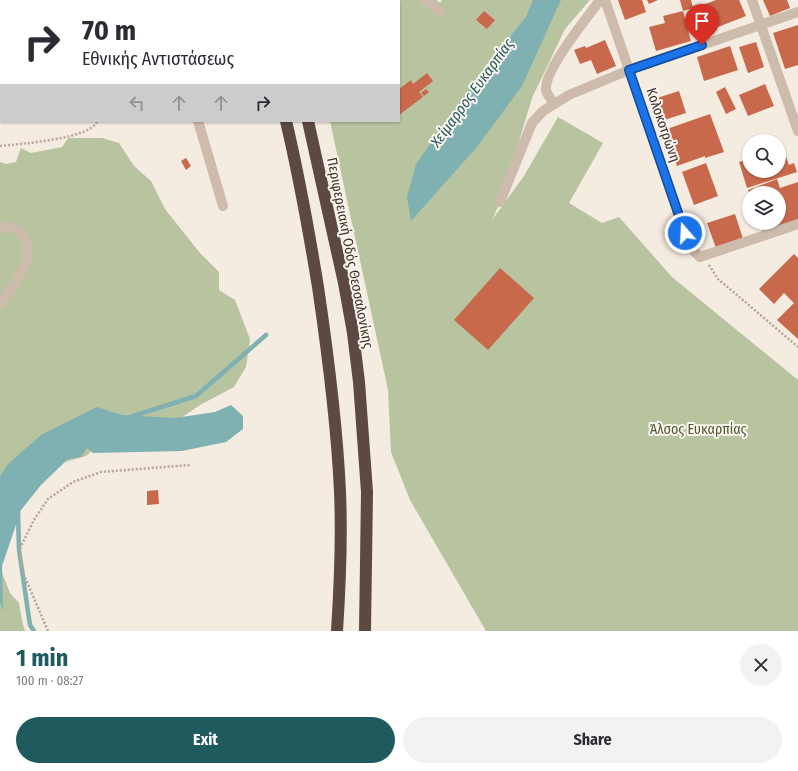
<!DOCTYPE html>
<html lang="en">
<head>
<meta charset="utf-8">
<style>
	body { margin:0; font-family:"Fira Sans Condensed",sans-serif; background:#f2f2f3; color:#2b2b33; height:100vh; display:flex; flex-direction:column; font-size:15px; white-space:nowrap }
	* { box-sizing:border-box; margin:0 }
	p { font-size:13px; color:#7c7c81 }
	.icon { flex:none; width:22px; height:22px; fill:none; stroke:currentColor; stroke-width:2; stroke-linecap:round; stroke-linejoin:round }
	.map { position:relative; height:631px; overflow:hidden }
	.sheet { display:flex; flex-direction:column; background:#fff; flex:1 }
	.sheet>* { flex:none }
	.hud { position:absolute; left:0px; top:0px; width:400px; height:122px; box-shadow:0 1px 3px #0004; background:#fff; color:#2b2b33; overflow:hidden }
	.controls { position:absolute; left:742px; top:134px; display:grid; gap:8px }
	.controls a { display:grid; place-items:center; width:44px; height:44px; border-radius:50%; background:#fff; box-shadow:0 1px 3px #0004; font-size:20px }
	.pin { position:absolute; display:grid; place-items:center; width:34px; height:34px; color:#fff; margin:-41px -17px; border-radius:50% 50% 50% 0; rotate:-45deg; box-shadow:0 0 4px #0007 }
	.pin .icon { rotate:45deg }
	.me { position:absolute; width:44px; margin:-22px; rotate:341deg; stroke-linejoin:round; filter:drop-shadow(0 0 3px #0008) }
	.turn { display:flex; align-items:center; gap:14px; height:84px; padding:0 16px; font-size:18px }
	.turn .icon { width:52px; height:52px; stroke-width:2.5 }
	.turn b { display:block; font-size:28px; line-height:34px }
	.lanes { display:flex; align-items:center; height:38px; padding:0 16px; background:#0003; justify-content:center; gap:20px; direction:ltr }
	.lanes .off { opacity:.35 }
	.round { display:grid; place-items:center; flex:none; width:42px; height:42px; border-radius:21px; background:#f2f2f3 }
	.headline { display:flex; align-items:center; justify-content:space-between; height:68px; padding:0 16px }
	h1 { font-size:24px; font-weight:700; line-height:30px; color:#1f5a5e }
	.action { display:flex; gap:8px; margin-top:auto; padding:8px 16px }
	.action a { flex:1; height:46px; border-radius:24px; background:#1f5a5e; color:#fff; font-size:16px; font-weight:700; line-height:46px; text-align:center }
	.action a+a { background:#f2f2f3; color:#2b2b33 }
	.map>svg:first-child { display:block }
	.green { fill:#b8c4a0 }
	.water { fill:#7fb0b2 }
	.lines { fill:none; stroke-linecap:round; stroke-linejoin:round }
	.stream { stroke:#7fb0b2; stroke-width:4.5 }
	.building { fill:#c8694b }
	.path { stroke:#b9a596; stroke-width:2.5; stroke-dasharray:2 2; stroke-linecap:butt }
	.street { stroke:#cdbbac; stroke-width:10 }
	.highway { stroke:#5c4a42; stroke-width:12 }
	.route-casing { stroke:#114b97; stroke-width:10 }
	.route { stroke:#1a73e8; stroke-width:7 }
	.labels { text-anchor:middle; dominant-baseline:central; stroke-width:4; stroke-linejoin:round; paint-order:stroke }
	.street-label { font-size:14px; fill:#3b302b; stroke:#fbf5ee }
	.park-label { font-size:14px; fill:#4a5a2e; stroke:#fbf5ee }
	.water-label { font-size:15px; font-style:italic; fill:#1f5a5e; stroke:#fbf5ee }
</style>
</head>
<body>
<div class="map">
<svg width="798" height="631" viewBox="0 0 798 631">
	<rect width="100%" height="100%" fill="#f4ebe1"/>
	<!-- green -->
	<g class="green">
		<path d="M377,0h59l4,3 2,-3h148l-25,29 -33,69 -30,100 -10,22 32,-44 34,-59 45,26 -34,60 33,20 17,-6 53,60 126,103v251h-312l-76,-131 -19,-48 -3,-62 -58,-269h69v-120h-22z"/>
		<path d="M68,138h34l17,5 15,23 17,15 14,28 35,44 19,19v18l16,10 15,39 -4,28 -12,20 -34,18 -59,40 -46,3 -9,8 -28,8 -38,19 -18,68v22l8,20 9,10 3,18 3,10h-25v-469l6,2 10,-2 5,-14 10,5 31,-6z"/>
	</g>
	<!-- water -->
	<g class="water">
		<path d="M533,0h28l-39,86 -46,62 -65,73 -4,-24 9,-33 66,-93 44,-54z"/>
		<path d="M231,405l12,11v13l-17,13 -44,9 -89,2 -6,-5 -6,9 -13,2 -27,26 -20,25 -19,56 1,45 -3,-9v-126l8,-12 33,-29 56,-28 25,8 53,3 40,-6z"/>
	</g>
	<g class="lines">
		<!-- stream -->
		<g class="stream">
			<path d="M130,417l66,-21 70,-61"/>
			<path d="M18,512l1,38 11,75 4,6"/>
		</g>
	</g>
	<!-- building -->
	<g class="building">
		<path d="M618,0h24l4,12 -21,8z"/>
		<path d="M647,0h11l-9,4z"/>
		<path d="M680,0h11l2,8 -10,3 8,30 -35,10 -7,-24 16,-4 -2,-7 20,-5z"/>
		<path d="M716,0h23l7,16 -33,13 -10,-24z"/>
		<path d="M763,0h24l3,8 -20,8z"/>
		<path d="M484,11l11,9 -8,9 -11,-9z"/>
		<path d="M798,25v40l-13,4 -12,-36z"/>
		<path d="M605,40l11,26 -19,8 -6,-14 -11,4 -6,-14 11,-4 1,2z"/>
		<path d="M756,42l8,25 -16,6 -9,-26z"/>
		<path d="M730,46l8,24 -34,11 -7,-24z"/>
		<path d="M427,73l6,8 -14,11 4,5 -24,18v-26l12,-9 2,4z"/>
		<path d="M765,84l9,22 -26,10 -9,-21z"/>
		<path d="M725,87l11,22 -10,5 -10,-22z"/>
		<path d="M426,89l3,3 -5,4 -3,-3z"/>
		<path d="M679,91l7,22 -25,8 -7,-22z"/>
		<path d="M710,114l14,38 -19,6v-2l-28,10 -13,-36z"/>
		<path d="M783,148l6,17 5,-2 3,9 -50,16 -8,-26 10,-3v12h30v-22z"/>
		<path d="M186,158l5,8 -5,4 -5,-9z"/>
		<path d="M706,163l12,33 -24,9 -12,-33z"/>
		<path d="M777,179l3,9 18,-6v40l-34,13 -4,-12h19v-30h-30l-1,-3z"/>
		<path d="M735,214l9,28 -27,9 -10,-28z"/>
		<path d="M794,254l4,4v81l-21,-19 17,-17 -10,-10 -10,11 -15,-15z"/>
		<path d="M500,268l34,30 -46,52 -34,-30z"/>
		<path d="M158,490l1,14 -12,1v-14z"/>
	</g>
	<g class="lines">
		<!-- path -->
		<g class="path">
			<path d="M0,146c18,-2 92,-7 97,-25"/>
			<path d="M709,265l9,14 12,10 68,58"/>
			<path d="M48,631l-24,-56 -5,-25 15,-30 14,-21 25,-17 28,-10 89,-7"/>
		</g>
		<!-- street -->
		<g class="street">
			<path d="M61,0v1"/>
			<path d="M97,0l1,1"/>
			<path d="M160,0v1"/>
			<path d="M425,0l16,12"/>
			<path d="M605,0l80,233c4,9 7,18 15,24l98,-33"/>
			<path d="M752,0l46,131"/>
			<path d="M0,50h1"/>
			<path d="M554,103c-3,-4 -7,-8 -8,-13 -2,-20 41,-72 54,-90"/>
			<path d="M198,121l25,85"/>
			<path d="M500,202l32,-79 11,-12 26,-16 60,-25 169,-58"/>
			<path d="M0,228c8,-3 14,-1 20,5 21,20 -7,54 -20,71"/>
		</g>
		<!-- highway -->
		<g class="highway">
			<path d="M253,0l1,1"/>
			<path d="M275,0l1,1"/>
			<path d="M286,121c13,55 23,111 32,166 10,68 19,136 22,205 2,46 0,93 -3,139"/>
			<path d="M308,121l36,162 9,50 6,49 8,110 -2,139"/>
		</g>
	</g>
	<g class="lines">
		<!-- route casing -->
		<g class="route-casing">
			<path id="route" d="M685,233l-56,-163 73,-25"/>
		</g>
		<!-- route -->
		<use href="#route" class="route"/>
	</g>
	<g class="labels">
		<!-- street labels -->
		<g class="street-label">
			<text transform="translate(663 125) rotate(71)">Κολοκοτρώνη</text>
			<text transform="translate(350 253) rotate(79)">Περιφερειακή Οδός Θεσσαλονίκης</text>
		</g>
		<!-- park labels -->
		<g class="park-label">
			<text x="698" y="429">Άλσος Ευκαρπίας</text>
		</g>
		<!-- water labels -->
		<g class="water-label">
			<text transform="translate(472 93) rotate(-54)">Χείμαρρος Ευκαρπίας</text>
		</g>
	</g>
</svg>
<div class="controls">
<a><svg class="icon" aria-label="search" viewBox="0 0 24 24"><circle cx="10" cy="10" r="6"/><path d="M15 15l6 6"/></svg></a>
<a><svg class="icon" aria-label="layers" viewBox="0 0 24 24"><path d="M12 4l9 5-9 5-9-5zM3 14l9 5 9-5"/></svg></a>
</div>
<div class="pin" style="left:702px;top:45px;background:#d93025"><svg class="icon" aria-label="arrive" viewBox="0 0 24 24"><path d="M6 21V4h12l-3 4 3 4H6"/></svg></div>
<svg class="me" style="left:685px;top:233px" viewBox="-20 -20 40 40"><circle r="17" fill="#1a73e8" stroke="#fff" stroke-width="3"/><path d="M0-11L8 9 0 5-8 9z" fill="#fff"/></svg>
<div class="hud">
<div class="turn"><svg class="icon" aria-label="right" viewBox="0 0 24 24"><path d="M7 20v-9h11M14 6l5 5-5 5"/></svg><div><b>70 m</b>Εθνικής Αντιστάσεως</div></div>
<div class="lanes"><svg class="icon off" aria-label="left" viewBox="0 0 24 24"><path d="M17 20v-9H6M10 6l-5 5 5 5"/></svg><svg class="icon off" aria-label="ahead" viewBox="0 0 24 24"><path d="M12 20V5M6 11l6-6 6 6"/></svg><svg class="icon off" aria-label="ahead" viewBox="0 0 24 24"><path d="M12 20V5M6 11l6-6 6 6"/></svg><svg class="icon" aria-label="right" viewBox="0 0 24 24"><path d="M7 20v-9h11M14 6l5 5-5 5"/></svg></div>
</div>
</div>
<section class="sheet">
<div class="headline"><div><h1>1 min</h1><p>100 m · 08:27</p></div><a class="round"><svg class="icon" aria-label="close" viewBox="0 0 24 24"><path d="M6 6l12 12M18 6L6 18"/></svg></a></div>
<div class="action"><a>Exit</a><a>Share</a></div>
</section>
</body>
</html>
